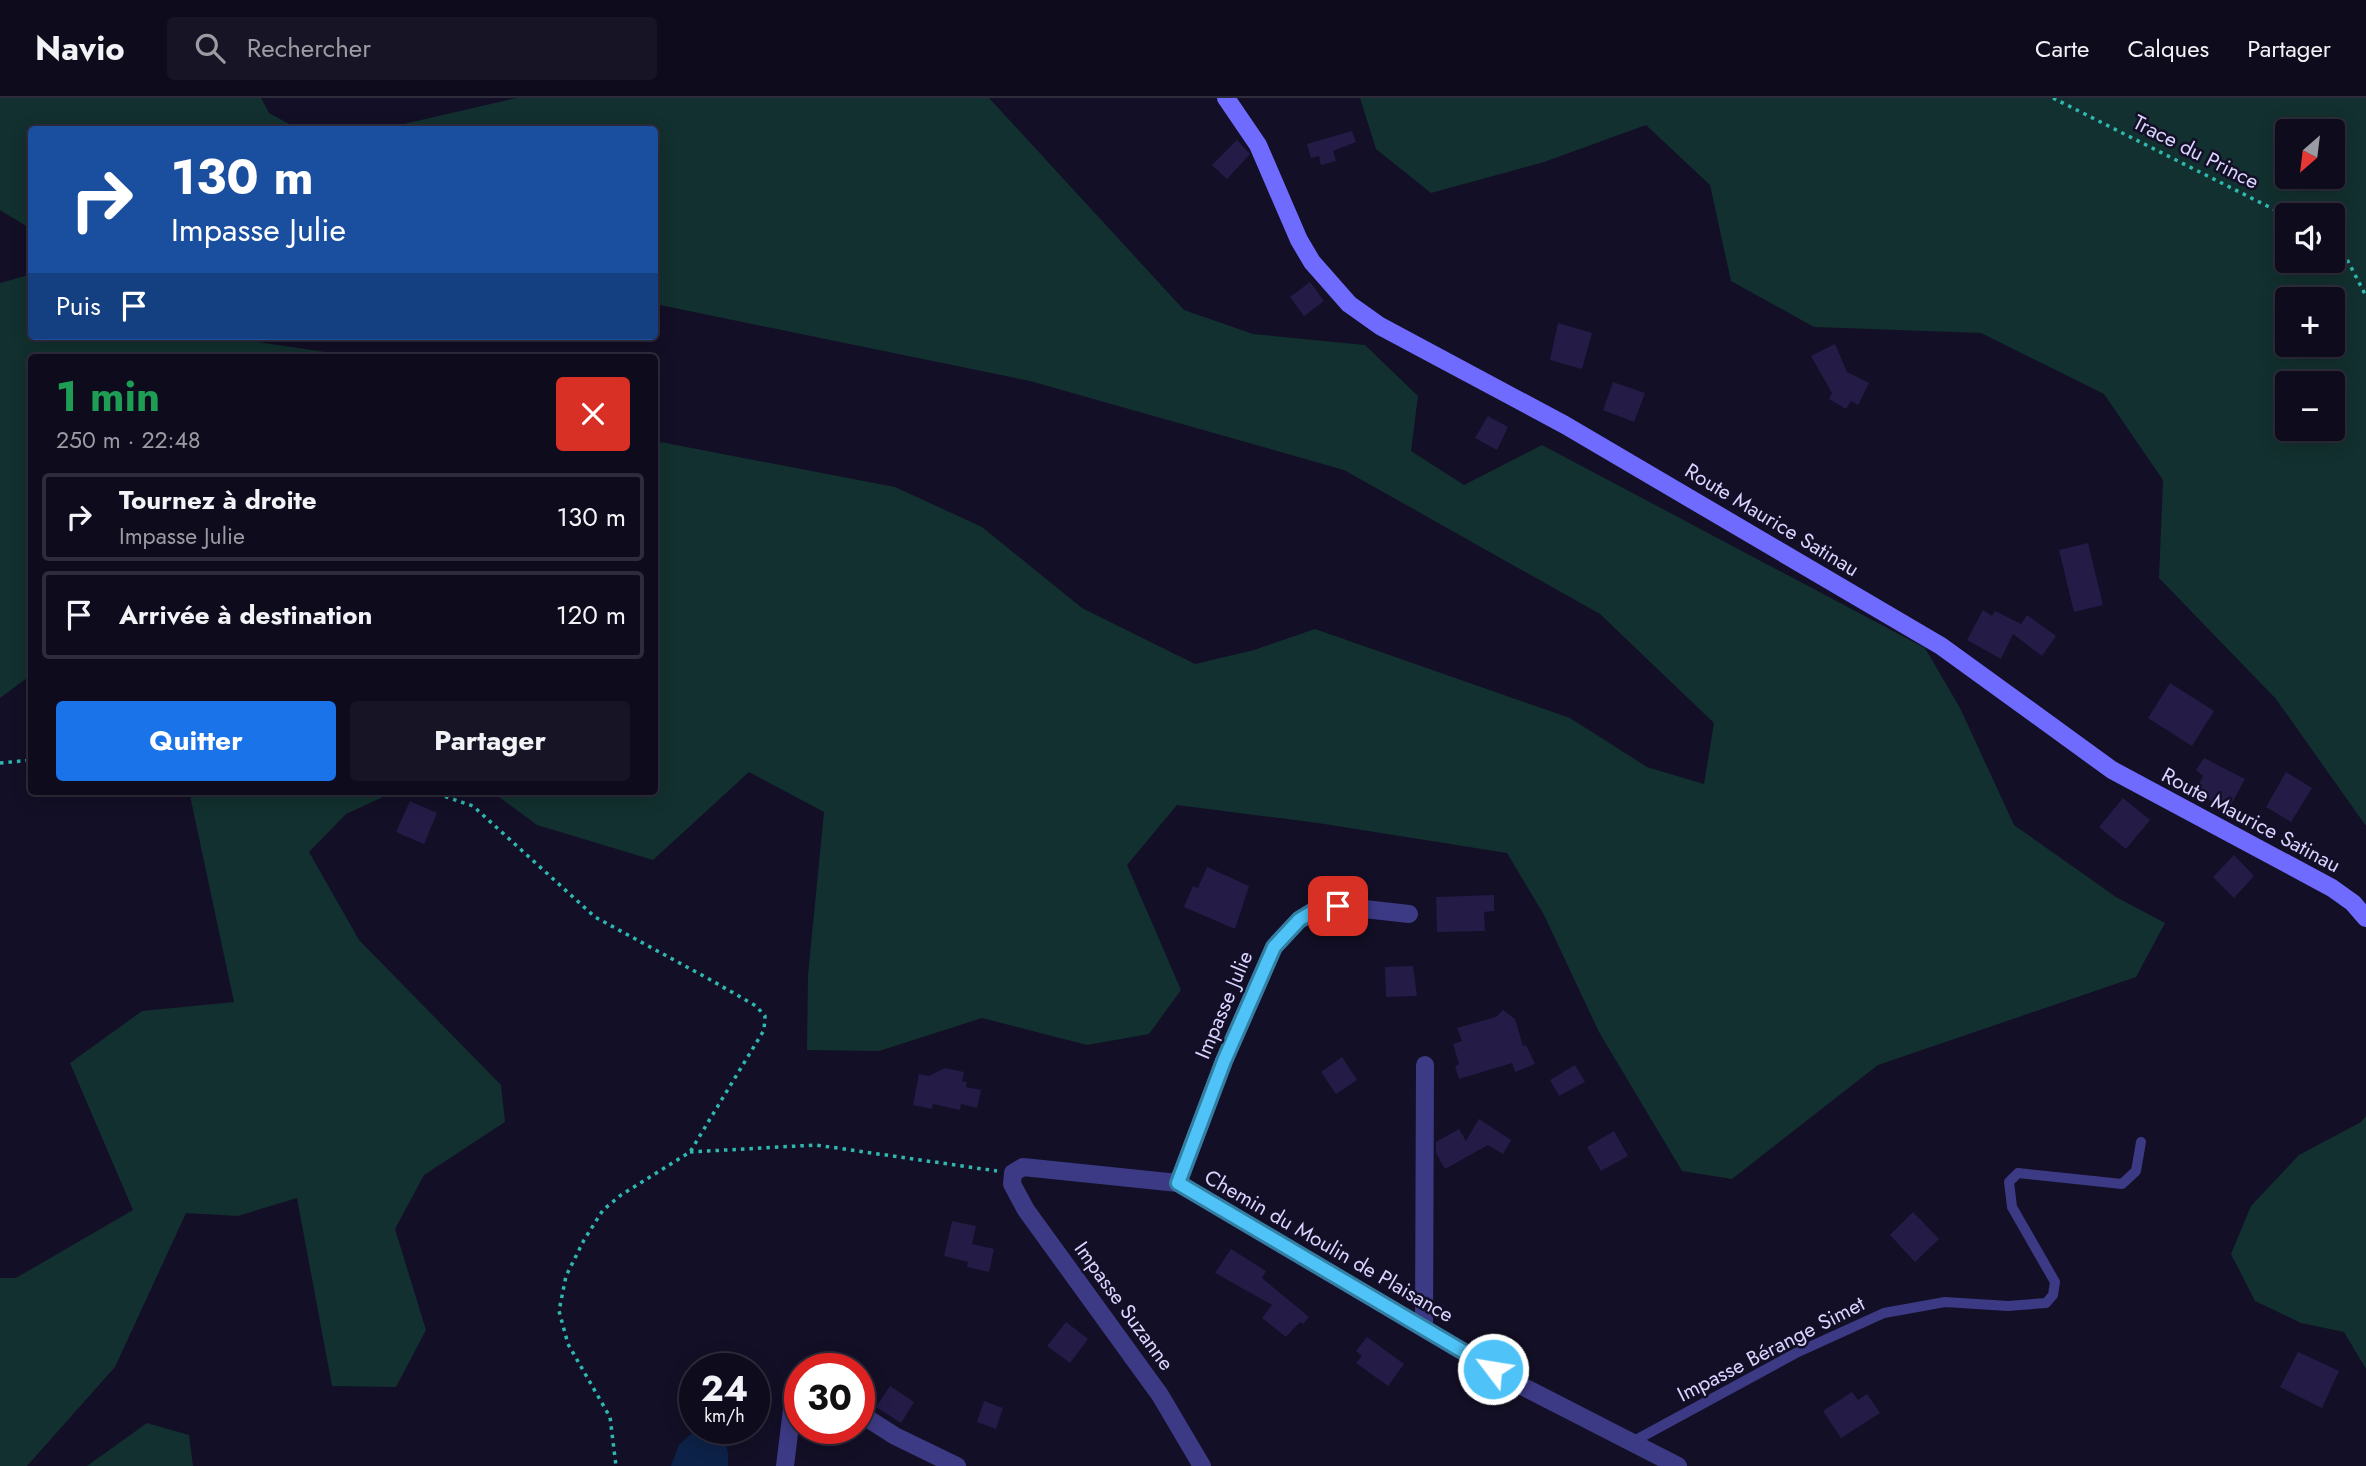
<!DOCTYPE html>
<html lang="fr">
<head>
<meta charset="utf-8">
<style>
	body { margin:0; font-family:Jost,sans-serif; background:#171425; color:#f1f3f6; height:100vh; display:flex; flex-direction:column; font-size:26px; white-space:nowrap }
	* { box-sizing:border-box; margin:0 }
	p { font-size:23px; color:#9b9ba3 }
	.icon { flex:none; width:38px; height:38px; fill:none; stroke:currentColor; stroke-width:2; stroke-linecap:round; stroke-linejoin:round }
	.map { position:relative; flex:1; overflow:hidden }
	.side { position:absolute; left:28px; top:256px; width:630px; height:441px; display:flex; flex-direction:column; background:#0e0b1c; border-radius:7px; box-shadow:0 4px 18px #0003,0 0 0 2px #2e2b3b }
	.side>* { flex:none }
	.guide { position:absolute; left:28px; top:28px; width:630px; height:214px; border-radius:7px; box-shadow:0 4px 18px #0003,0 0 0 2px #2e2b3b; background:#1a4fa0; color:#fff; overflow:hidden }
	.needle { width:46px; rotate:208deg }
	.tools { position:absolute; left:2275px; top:21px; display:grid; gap:14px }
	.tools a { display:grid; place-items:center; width:70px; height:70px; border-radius:7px; background:#0e0b1c; box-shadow:0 4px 18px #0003,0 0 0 2px #2e2b3b; font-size:35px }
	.speed { position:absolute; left:679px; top:1255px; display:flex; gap:14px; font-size:35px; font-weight:700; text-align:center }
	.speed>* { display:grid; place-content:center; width:91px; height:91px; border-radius:50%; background:#0e0b1c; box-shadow:0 4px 18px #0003,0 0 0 2px #2e2b3b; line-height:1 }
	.speed small { font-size:18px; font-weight:400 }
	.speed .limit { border:10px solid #d22; background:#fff; color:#111 }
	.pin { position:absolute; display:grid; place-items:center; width:60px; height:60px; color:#fff; margin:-30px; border-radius:14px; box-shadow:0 4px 10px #0006 }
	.me { position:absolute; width:77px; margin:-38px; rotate:301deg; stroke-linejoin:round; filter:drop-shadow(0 0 5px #0008) }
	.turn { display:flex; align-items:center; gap:24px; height:147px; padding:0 28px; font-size:32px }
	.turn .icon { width:91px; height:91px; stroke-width:2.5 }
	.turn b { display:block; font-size:49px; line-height:60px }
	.then { display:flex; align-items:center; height:66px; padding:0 28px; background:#0003; gap:14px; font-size:26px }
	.round { display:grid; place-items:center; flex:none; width:74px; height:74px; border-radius:7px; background:#171425 }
	.summary { display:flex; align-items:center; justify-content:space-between; height:119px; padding:0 28px }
	h1 { font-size:42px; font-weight:700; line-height:52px; color:#1e9e55 }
	.primary-button { display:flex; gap:14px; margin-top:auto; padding:14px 28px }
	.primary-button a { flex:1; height:80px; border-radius:7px; background:#1a73e8; color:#fff; font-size:28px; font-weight:700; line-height:80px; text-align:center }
	.primary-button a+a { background:#171425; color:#f1f3f6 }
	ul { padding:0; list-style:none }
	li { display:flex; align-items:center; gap:21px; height:88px; margin:0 14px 10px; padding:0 14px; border:4px solid #2e2b3b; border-radius:7px }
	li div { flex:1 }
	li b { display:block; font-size:26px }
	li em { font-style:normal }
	header { display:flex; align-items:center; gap:42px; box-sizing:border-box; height:98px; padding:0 35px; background:#0e0b1c; border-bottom:2px solid #2e2b3b }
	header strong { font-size:33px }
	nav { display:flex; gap:38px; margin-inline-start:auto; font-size:24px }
	.search { width:490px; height:63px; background:#171425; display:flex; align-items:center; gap:18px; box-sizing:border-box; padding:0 24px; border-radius:7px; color:#9b9ba3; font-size:26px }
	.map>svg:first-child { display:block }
	.green { fill:#12302f; fill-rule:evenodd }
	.water { fill:#0c2248 }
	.building { fill:#241b47 }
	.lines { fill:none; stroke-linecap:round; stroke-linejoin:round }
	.path { stroke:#2fb8b0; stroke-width:3.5; stroke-dasharray:3.5 5; stroke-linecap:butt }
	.service { stroke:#3d3a85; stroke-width:10 }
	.minor { stroke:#3d3a85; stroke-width:18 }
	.secondary { stroke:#6f6bff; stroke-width:18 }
	.route-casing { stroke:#337fa1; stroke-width:18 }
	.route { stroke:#4fc3f7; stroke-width:12 }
	.labels { text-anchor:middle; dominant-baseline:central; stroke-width:5; stroke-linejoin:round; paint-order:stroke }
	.street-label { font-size:21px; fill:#d9d4ff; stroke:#130f26 }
</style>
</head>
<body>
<header>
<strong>Navio</strong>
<div class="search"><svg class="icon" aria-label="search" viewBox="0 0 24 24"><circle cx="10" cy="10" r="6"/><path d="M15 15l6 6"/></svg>Rechercher</div>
<nav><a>Carte</a><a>Calques</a><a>Partager</a></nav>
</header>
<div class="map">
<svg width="2366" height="1368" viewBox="0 0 2366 1368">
	<rect width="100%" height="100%" fill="#130f26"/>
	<!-- green -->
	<g class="green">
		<path d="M0,0h261l8,15 29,16 -266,1 -1,99 -31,-19z"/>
		<path d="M516,0h473l195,212 69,24 112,11 53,51 -7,55 53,34 78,-40 383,203 35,60 54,117 102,72 49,26 -29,54 -258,88 -146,114 -50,-8 -83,-139 -55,-117 -37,-62 -189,-30 -141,-18 -50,60 54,125 -32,44 -62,11 -105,-27 -103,33 -72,-1 1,-75 16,-163 -75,-40 -96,88 -116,-35 -46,-34h163l1,-350 240,46 87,40 100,81 113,56 59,-14 61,-21 255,89 77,49 57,17 10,-61 -114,-109 -256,-144 -314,-89 -375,-77 -1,-174 -272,-1z"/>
		<path d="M1360,0h1006v728l-90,-127 -117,-121 4,-98 -59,-86 -123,-61 -167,-6 -83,-46 -21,-96 -64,-60 -102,37 -113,31 -55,-44zM2333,33v46h-46v-46zM2333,117v46h-46v-46zM2333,201v46h-46v-46zM2333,285v46h-46v-46z"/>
		<path d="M25,178l6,1 1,59h201l11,4 116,17h-328l-1,318 -31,23v-415z"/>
		<path d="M189,693h207l-50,23 -37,38 50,88 142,145 4,37 -81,53 -29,54 31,101 -30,57 -64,-1 -35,-188 -59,18 -52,-3 -71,154 -88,99h-27v-188h16l117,-68 -63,-147 72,-52 92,-9z"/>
		<path d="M2366,1018v253l-22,-37 -43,-9 -46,-22 -24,-47 20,-48 48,-51 62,-33z"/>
		<path d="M147,1325l42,12 4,31h-106z"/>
	</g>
	<!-- water -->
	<path class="water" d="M698,1330c24,0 32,16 30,38h-57l8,-21z"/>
	<!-- building -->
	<g class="building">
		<path d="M1352,33l4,11 -23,9 3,10 -15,4 -2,-9 -8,2 -4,-14z"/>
		<path d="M1237,42l13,14 -23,25 -15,-14z"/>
		<path d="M1310,184l14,19 -20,15 -14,-19z"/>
		<path d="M1558,225l34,10 -10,36 -32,-9z"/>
		<path d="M1835,246l12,28 22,11 -11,22 -7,-4 -5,8 -17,-10 3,-6 -21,-37z"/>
		<path d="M1613,284l32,11 -11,29 -31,-12z"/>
		<path d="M1488,318l20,11 -11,23 -22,-12z"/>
		<path d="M2088,445l15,62 -29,7 -15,-62z"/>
		<path d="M1983,512l9,6 3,-5 26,13 6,-9 29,21 -14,20 -29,-22 -12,25 -34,-19z"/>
		<path d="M2170,585l44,28 -22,35 -44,-28z"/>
		<path d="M2204,660l41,21 -17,31 -33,-18 8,-16 -7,-6z"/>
		<path d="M2286,674l26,16 -21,34 -25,-15z"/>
		<path d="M2123,700l27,22 -24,29 -27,-22z"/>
		<path d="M410,703l27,12 -13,31 -28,-12z"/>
		<path d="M2234,757l20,21 -20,22 -21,-21z"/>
		<path d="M1207,769l42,19 -14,43 -51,-22 9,-21 5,2z"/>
		<path d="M1494,797v16l-10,1 1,19 -48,1 -1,-35z"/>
		<path d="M1413,868l4,30 -31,1 -1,-30z"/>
		<path d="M1503,912l12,9 8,27 3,-1 9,19 -20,8 -3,-9 -53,16 -4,-13 4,-2 -6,-20 9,-3 -5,-13 39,-11z"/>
		<path d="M1342,959l15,23 -21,14 -15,-22z"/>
		<path d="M1575,967l10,17 -26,14 -9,-16z"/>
		<path d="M945,970l19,4 -2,9 5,1 -1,5 15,3 -4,18 -16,-4 -1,6 -27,-6 -1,5 -19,-4 6,-31 10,2z"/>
		<path d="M1479,1021l32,21 -8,14 -15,-9 -43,24 -9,-16v-11l23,-13 7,12z"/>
		<path d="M1614,1033l14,25 -27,15 -14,-24z"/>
		<path d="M1913,1114l26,27 -24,23 -25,-27z"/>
		<path d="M952,1123l24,5 -4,18 22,5 -5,23 -22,-5 1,-5 -24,-6z"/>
		<path d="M1231,1151l35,22 -4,7 47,39 -6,7 -3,-2 -14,15 -24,-19 10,-13 -57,-32z"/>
		<path d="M1066,1224l22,17 -18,24 -23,-17z"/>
		<path d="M1367,1239l37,27 -16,22 -32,-23 6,-7 -6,-5z"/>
		<path d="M2298,1254l41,19 -17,37 -42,-21z"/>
		<path d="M890,1288l24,16 -13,21 -25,-16z"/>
		<path d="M1852,1294l6,8 9,-6 13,19 -39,25 -18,-27z"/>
		<path d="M984,1303l19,7 -7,21 -19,-7z"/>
	</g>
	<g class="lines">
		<!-- path -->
		<g class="path">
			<path d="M2053,0l234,118"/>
			<path d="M2333,142l5,2 28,54"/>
			<path d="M0,665l32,-3"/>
			<path d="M429,693l44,15 122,111 114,62 47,27 9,10 -1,14 -74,122 -69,43 -18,15 -19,30 -18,36 -7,35 9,33 42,73 6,49"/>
			<path d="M690,1054l126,-7 181,26"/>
		</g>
		<!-- service -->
		<path class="service" d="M1634,1343l162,-88 88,-40 61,-11 63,4 38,-3 7,-8 2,-13 -43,-75 -3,-25 9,-9 104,11 14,-13 5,-29"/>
		<!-- minor -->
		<g class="minor">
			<path d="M1178,1085l46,-122 50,-114 25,-27 18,-11 21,-3 71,8"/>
			<path d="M1424,1230l1,-263"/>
			<path d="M859,1315l36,23 62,30"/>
			<path d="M785,1368l8,-65 7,-12"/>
			<path d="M1202,1368l-42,-71 -134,-185 -14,-26 1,-11 10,-6 155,16 338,200 162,83"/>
		</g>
		<!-- secondary -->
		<path class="secondary" d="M1226,0l32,47 41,95 13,22 37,42 31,22 185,99 376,221 171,124 220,118 21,15 13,15"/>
	</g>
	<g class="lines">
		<!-- route casing -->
		<g class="route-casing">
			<path id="route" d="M1338,808l-21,3 -18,11 -25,27 -50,114 -46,122 315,186"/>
		</g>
		<!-- route -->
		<use href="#route" class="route"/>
	</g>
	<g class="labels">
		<!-- street labels -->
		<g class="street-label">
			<text transform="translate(2196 54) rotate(27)">Trace du Prince</text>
			<text transform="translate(1772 422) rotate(31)">Route Maurice Satinau</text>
			<text transform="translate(2251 722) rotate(28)">Route Maurice Satinau</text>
			<text transform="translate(1224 907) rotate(-67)">Impasse Julie</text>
			<text transform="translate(1329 1148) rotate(30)">Chemin du Moulin de Plaisance</text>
			<text transform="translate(1124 1208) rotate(54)">Impasse Suzanne</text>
			<text transform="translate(1771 1251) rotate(-27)">Impasse Bérange Simet</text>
		</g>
	</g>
</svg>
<div class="tools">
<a><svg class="needle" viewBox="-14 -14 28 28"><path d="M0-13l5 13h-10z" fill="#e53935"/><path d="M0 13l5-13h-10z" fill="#9b9ba3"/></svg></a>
<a><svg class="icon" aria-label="sound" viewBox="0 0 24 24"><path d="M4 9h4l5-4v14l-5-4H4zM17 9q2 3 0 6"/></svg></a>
<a>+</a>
<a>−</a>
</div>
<div class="speed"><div>24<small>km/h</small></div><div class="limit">30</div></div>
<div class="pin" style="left:1338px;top:808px;background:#d93025"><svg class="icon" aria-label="arrive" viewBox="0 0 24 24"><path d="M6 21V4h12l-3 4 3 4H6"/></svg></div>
<svg class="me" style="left:1493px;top:1271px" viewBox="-20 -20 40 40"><circle r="17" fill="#4fc3f7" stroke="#fff" stroke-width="3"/><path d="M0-11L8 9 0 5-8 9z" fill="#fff"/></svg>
<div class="guide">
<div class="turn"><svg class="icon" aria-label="right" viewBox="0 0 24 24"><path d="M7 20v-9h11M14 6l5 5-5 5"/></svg><div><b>130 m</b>Impasse Julie</div></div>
<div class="then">Puis<svg class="icon" aria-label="arrive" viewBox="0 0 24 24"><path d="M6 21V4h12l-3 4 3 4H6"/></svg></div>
</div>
<section class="side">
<div class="summary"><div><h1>1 min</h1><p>250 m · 22:48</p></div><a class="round" style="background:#d93025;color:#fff"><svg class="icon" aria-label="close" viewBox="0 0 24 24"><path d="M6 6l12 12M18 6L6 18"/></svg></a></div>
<ul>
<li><svg class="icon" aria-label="right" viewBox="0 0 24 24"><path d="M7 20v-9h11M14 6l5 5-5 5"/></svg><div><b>Tournez à droite</b><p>Impasse Julie</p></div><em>130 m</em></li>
<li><svg class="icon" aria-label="arrive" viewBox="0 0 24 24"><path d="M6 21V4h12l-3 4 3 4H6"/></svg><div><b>Arrivée à destination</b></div><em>120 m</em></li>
</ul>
<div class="primary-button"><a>Quitter</a><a>Partager</a></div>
</section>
</div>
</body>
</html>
